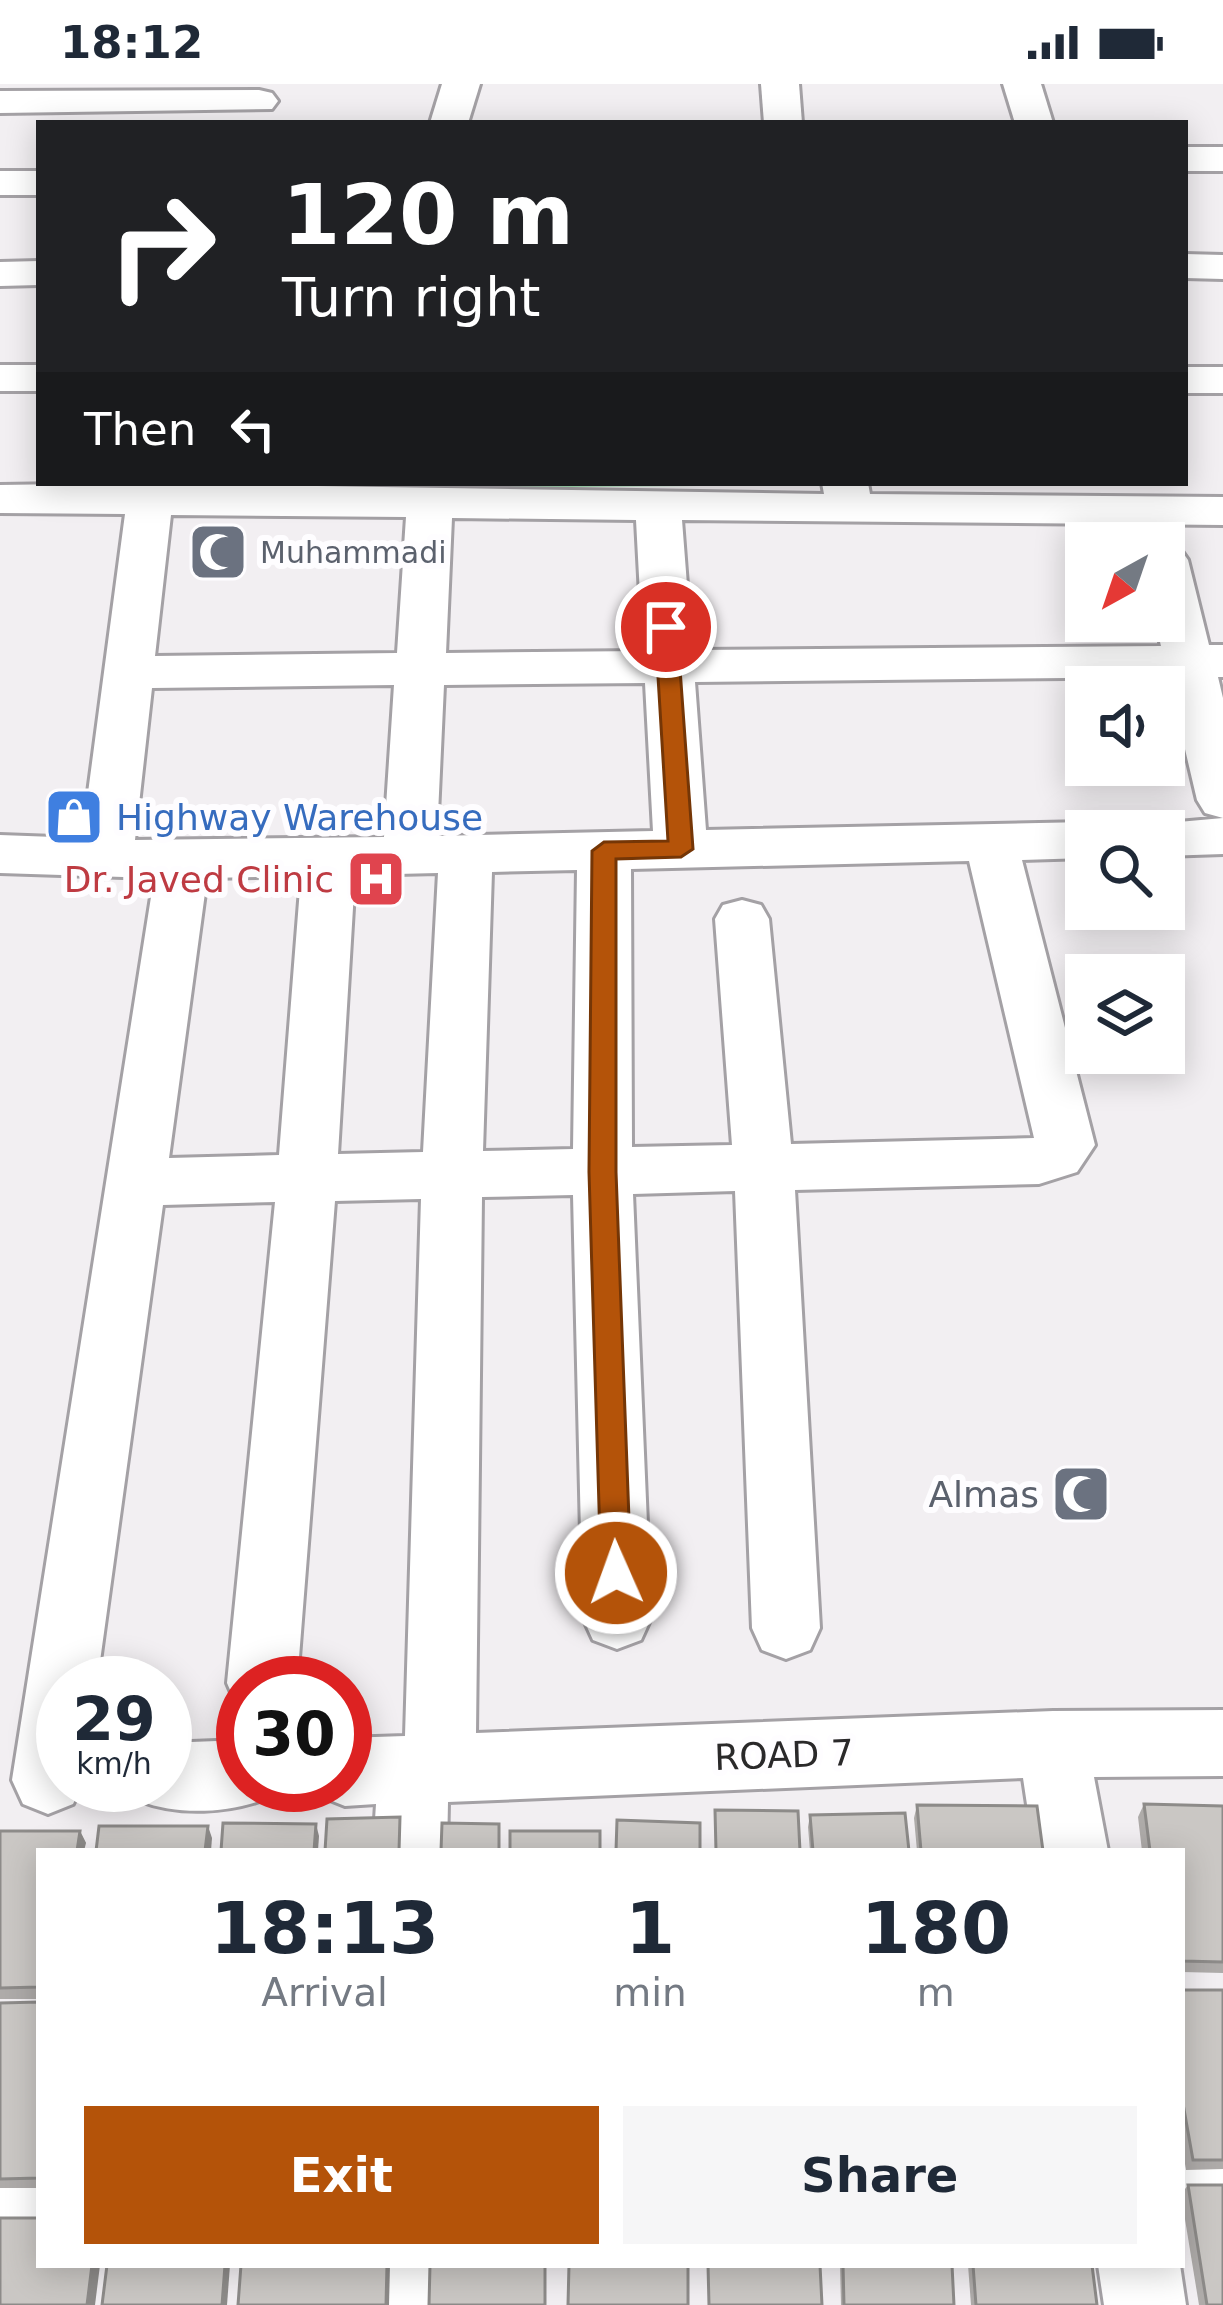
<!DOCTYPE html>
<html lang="en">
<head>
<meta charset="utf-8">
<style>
	body { margin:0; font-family:"DejaVu Sans",sans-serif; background:#f6f6f7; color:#1f2937; height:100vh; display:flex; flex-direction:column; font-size:45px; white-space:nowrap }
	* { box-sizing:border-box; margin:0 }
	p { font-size:39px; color:#747a83 }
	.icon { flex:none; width:66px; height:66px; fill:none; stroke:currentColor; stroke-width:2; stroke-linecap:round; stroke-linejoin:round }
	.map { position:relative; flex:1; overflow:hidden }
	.side { position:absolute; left:36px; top:1764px; width:1149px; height:420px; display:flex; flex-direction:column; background:#fff; border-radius:0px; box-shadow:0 6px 30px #0003 }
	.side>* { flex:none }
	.banner { position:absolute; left:36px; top:36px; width:1152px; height:366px; border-radius:0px; box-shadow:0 6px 30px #0003; background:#202124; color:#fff; overflow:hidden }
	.needle { width:78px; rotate:220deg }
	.fabs { position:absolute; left:1065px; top:438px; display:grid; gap:24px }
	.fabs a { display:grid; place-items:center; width:120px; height:120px; border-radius:0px; background:#fff; box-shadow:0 6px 30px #0003; font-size:60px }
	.speed { position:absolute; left:36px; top:1572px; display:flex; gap:24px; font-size:60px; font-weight:700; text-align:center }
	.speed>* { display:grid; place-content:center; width:156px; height:156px; border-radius:50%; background:#fff; box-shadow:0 6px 30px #0003; line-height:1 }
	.speed small { font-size:30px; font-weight:400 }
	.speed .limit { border:18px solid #d22; background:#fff; color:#111 }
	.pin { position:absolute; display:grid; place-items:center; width:102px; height:102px; color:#fff; margin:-51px; border:6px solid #fff; border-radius:50%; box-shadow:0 3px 12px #0007 }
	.me { position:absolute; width:132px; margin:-66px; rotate:358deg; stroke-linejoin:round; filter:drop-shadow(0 0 9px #0008) }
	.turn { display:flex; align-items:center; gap:42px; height:252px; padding:0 48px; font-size:54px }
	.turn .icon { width:156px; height:156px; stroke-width:2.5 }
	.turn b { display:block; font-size:84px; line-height:102px }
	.then { display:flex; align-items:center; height:114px; padding:0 48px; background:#0003; gap:24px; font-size:45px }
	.eta { display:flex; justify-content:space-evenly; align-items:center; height:204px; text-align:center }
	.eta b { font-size:72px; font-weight:800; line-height:84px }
	.primary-button { display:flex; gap:24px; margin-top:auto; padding:24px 48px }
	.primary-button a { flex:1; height:138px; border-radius:0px; background:#b45309; color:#fff; font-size:48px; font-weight:800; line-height:138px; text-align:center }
	.primary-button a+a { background:#f6f6f7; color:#1f2937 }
	.status { display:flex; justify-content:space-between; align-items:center; height:84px; padding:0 60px; background:#fff; direction:ltr }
	.status svg { height:33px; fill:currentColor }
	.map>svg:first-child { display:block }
	.green { fill:#a2dfb3 }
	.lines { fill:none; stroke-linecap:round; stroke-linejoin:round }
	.minor-casing { stroke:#a4a1a5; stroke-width:6 }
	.minor { fill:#fff; fill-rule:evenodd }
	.wall { fill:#aeaba9 }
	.shaded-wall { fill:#8d8b89 }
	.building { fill:#cac7c4; stroke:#8d8b89; stroke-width:3 }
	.route { fill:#b45309; stroke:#753606; stroke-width:3 }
	.labels { text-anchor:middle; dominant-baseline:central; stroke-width:12; stroke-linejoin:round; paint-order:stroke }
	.far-worship-label { font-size:30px; fill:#5b616d; stroke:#fefdff; text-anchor:start }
	.shop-label { font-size:36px; fill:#366cbe; stroke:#fefdff; text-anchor:start }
	.health-label { font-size:36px; fill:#be3a42; stroke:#fefdff; text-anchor:end }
	.worship-label { font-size:36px; fill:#5b616d; stroke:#fefdff; text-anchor:end }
	.street-label { font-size:36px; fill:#2a292a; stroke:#fefdff }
</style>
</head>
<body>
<div class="status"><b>18:12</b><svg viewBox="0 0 49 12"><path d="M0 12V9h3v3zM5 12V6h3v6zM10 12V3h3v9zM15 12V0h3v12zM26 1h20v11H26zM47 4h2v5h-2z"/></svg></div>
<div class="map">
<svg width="1223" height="2221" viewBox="0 0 1223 2221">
	<rect width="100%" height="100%" fill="#f2eff2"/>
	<!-- green -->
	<path class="green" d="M189,399h635v2l-633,5z"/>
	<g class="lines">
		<!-- minor casing -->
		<g class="minor-casing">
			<g id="minor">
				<path d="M442,0h38l-12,39h-38z"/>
				<path d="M761,0h38l3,39h-38z"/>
				<path d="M1003,0h38l12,39h-38z"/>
				<path d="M259,6l13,3 6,8 -6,8 -272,4v-22z"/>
				<rect x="1185" y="63" width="38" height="24"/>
				<rect x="0" y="87" width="39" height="24"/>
				<path d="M1185,170l38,1v24l-38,-1z"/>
				<path d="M39,177v24l-39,1v-24z"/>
				<rect x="0" y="281" width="39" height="26"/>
				<rect x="1185" y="283" width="38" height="26"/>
				<path d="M129,399l695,11 -2,-11h46l2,11 353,3v28l-541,-5 10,130 469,-4 -6,-25h9v-76l17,5 7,10 21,85h14v32h-5l5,21v156l-59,2v-25h-22l3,-6 78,-7 -18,-5 -8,-13 -29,-123 -473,5 11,148 380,-8 19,5 2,4h-21v27l-64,2 73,285 -18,27 -38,12 -244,6 25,438 -10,22 -24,9 -24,-9 -10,-22 -17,-437 -102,3 18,424 -10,22 -24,9 -24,-9 -10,-22 -10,-423 -91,2 -6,536 577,-22 170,-1v66l-129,1 14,74h-74l-11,-73 -575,24 -1,49h-74l3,-47 -31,2 -25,-10 -5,-11h30v-47l60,-2 16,-537 -86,2 -38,482h-54v25l-6,-2 -10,-23 48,-481 -112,3 -66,478h-34v102h19l-9,19 -25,10 -25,-10 -11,-24 142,-902 -154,-5v-38l82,3 43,-324 -125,-1v-28zM171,431l235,2 -9,136 -242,3zM452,434l184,2 7,131 -197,2zM645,599l8,148 -216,5 7,-151zM394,601l-10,152 -249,3 17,-152zM969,777l65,277 -243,6 -22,-225 -8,-14 -19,-5 -19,5 -8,14 17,226 -100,2 -1,-278zM577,786l-4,279 -90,2 9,-279zM438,789l-15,279 -85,2 17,-279zM301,792l-22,279 -110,3 38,-280z"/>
				<path d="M243,1656v45h31l-6,13c-39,15 -89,18 -128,3l-7,-16h32v-42z"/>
				<path d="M1223,2047v80l-41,1v-80z"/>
				<path d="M39,2089v80l-39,1v-80z"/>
				<path d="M357,2181h82l-1,40h-82z"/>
				<path d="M1098,2181h82l6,40h-82z"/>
			</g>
		</g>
		<!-- minor -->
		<use href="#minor" class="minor"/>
	</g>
	<!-- wall -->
	<g class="wall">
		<path d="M1144,1720l79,2v167l-41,-1v-121h-40l-4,-34z"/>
		<path d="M917,1721l126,46h-126l-3,-33z"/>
		<path d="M810,1731l99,36h-99l-2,-24z"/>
		<path d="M0,1747h80l6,12 -47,8v148h-39z"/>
		<path d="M1182,1906h41v179l-37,1 -4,-24z"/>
		<path d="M39,1918v186h-39v-185z"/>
		<path d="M1188,2101l35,120h-24l-17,-104v-8z"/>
		<path d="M840,2181h112l2,40h-113z"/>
		<path d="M968,2181h124l5,40h-126z"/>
	</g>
	<!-- shaded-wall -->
	<g class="shaded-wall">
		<path d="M316,1740l3,12 -1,15h-4z"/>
		<path d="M208,1742l4,12 -1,13h-6z"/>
		<path d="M80,1747l6,12 -2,8h-7z"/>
		<path d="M92,2181h8l-5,40h-8z"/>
		<path d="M225,2181h5l-3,40h-5z"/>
		<path d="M387,2181h3l-1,40h-3z"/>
	</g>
	<!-- building -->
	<g class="building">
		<path d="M1144,1720l79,2v156l-41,-1v-110h-32z"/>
		<path d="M917,1721l120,1 6,45h-122z"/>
		<path d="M715,1726l83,1 2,40h-84z"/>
		<path d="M905,1729l4,38h-96l-3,-36z"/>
		<path d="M400,1733l-1,34h-74l2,-32z"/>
		<path d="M617,1736l83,3v28h-84z"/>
		<path d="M223,1739l93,1 -2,27h-93z"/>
		<path d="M442,1739l57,1v27h-58z"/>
		<path d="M99,1742h109l-3,25h-109z"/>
		<path d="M0,1747h80l-3,20h-38v136l-39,1z"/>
		<rect x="510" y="1747" width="90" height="20"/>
		<path d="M1182,1906h41v170h-30l-11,-62z"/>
		<path d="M39,1918v176l-39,1v-176z"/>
		<path d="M1188,2101h35v120h-16z"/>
		<path d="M0,2134h39v47h53l-5,40h-87z"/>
		<path d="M107,2181h118l-3,40h-120z"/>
		<path d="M241,2181h146l-1,40h-148z"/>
		<path d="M430,2181h115v40h-116z"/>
		<path d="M569,2181h119v40h-120z"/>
		<path d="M708,2181h112l2,40h-113z"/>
		<path d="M843,2181h109l2,40h-110z"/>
		<path d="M973,2181h119l5,40h-121z"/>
	</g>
	<!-- route -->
	<path class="route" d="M666,536l11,7 16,222 -12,8 -65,2v313l15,401 -4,10 -11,4 -11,-4 -4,-10 -12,-401 3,-321 12,-9 64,-1 -13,-214z"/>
	<!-- icons -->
	<defs>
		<g id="mosque-square" transform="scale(3)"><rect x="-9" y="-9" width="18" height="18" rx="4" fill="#6b7280" stroke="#fefdff"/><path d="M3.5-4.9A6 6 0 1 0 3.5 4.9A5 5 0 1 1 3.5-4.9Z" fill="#fff"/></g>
		<g id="shop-square" transform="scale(3)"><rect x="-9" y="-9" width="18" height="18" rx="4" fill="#3f7fe0" stroke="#fefdff"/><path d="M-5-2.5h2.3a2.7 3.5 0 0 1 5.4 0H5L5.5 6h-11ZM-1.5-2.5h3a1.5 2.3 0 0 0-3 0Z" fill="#fff"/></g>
		<g id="hospital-square" transform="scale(3)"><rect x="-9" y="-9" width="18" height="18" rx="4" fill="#e0444e" stroke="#fefdff"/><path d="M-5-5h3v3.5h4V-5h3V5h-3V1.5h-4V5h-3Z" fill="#fff"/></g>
	</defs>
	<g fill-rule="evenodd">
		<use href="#mosque-square" x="218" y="468"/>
		<use href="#shop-square" x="74" y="733"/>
		<use href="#hospital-square" x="376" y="795"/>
		<use href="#mosque-square" x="1081" y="1410"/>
	</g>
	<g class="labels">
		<!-- far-worship labels -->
		<g class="far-worship-label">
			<text x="260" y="468">Muhammadi</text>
		</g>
		<!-- shop labels -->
		<g class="shop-label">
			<text x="116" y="733">Highway Warehouse</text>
		</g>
		<!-- health labels -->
		<g class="health-label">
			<text x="334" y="795">Dr. Javed Clinic</text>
		</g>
		<!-- worship labels -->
		<g class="worship-label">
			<text x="1039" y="1410">Almas</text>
		</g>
		<!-- street labels -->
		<g class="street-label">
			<text transform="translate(784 1671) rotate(-2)">ROAD 7</text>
		</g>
	</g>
</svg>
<div class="fabs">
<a><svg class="needle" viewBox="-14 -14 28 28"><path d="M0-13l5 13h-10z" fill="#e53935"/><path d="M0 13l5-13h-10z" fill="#747a83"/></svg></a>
<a><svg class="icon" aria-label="sound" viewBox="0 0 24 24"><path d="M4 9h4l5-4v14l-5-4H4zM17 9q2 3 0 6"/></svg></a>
<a><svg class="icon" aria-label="search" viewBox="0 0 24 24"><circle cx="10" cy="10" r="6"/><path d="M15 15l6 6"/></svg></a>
<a><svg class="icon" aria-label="layers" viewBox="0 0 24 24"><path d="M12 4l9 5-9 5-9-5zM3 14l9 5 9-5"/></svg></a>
</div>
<div class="speed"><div>29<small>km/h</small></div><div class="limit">30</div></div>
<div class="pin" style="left:666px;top:543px;background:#d93025"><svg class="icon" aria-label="arrive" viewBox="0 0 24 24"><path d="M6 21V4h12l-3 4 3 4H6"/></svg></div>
<svg class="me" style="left:616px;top:1489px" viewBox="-20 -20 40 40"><circle r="17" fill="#b45309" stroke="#fff" stroke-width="3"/><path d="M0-11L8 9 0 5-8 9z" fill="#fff"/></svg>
<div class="banner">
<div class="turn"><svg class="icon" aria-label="right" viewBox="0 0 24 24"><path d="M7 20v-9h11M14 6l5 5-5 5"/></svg><div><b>120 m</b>Turn right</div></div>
<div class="then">Then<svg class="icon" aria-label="left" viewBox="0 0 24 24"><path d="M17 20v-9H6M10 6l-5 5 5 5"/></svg></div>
</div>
<section class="side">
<div class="eta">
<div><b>18:13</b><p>Arrival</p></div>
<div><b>1</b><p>min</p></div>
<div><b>180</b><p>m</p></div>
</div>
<div class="primary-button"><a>Exit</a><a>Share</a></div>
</section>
</div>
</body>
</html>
